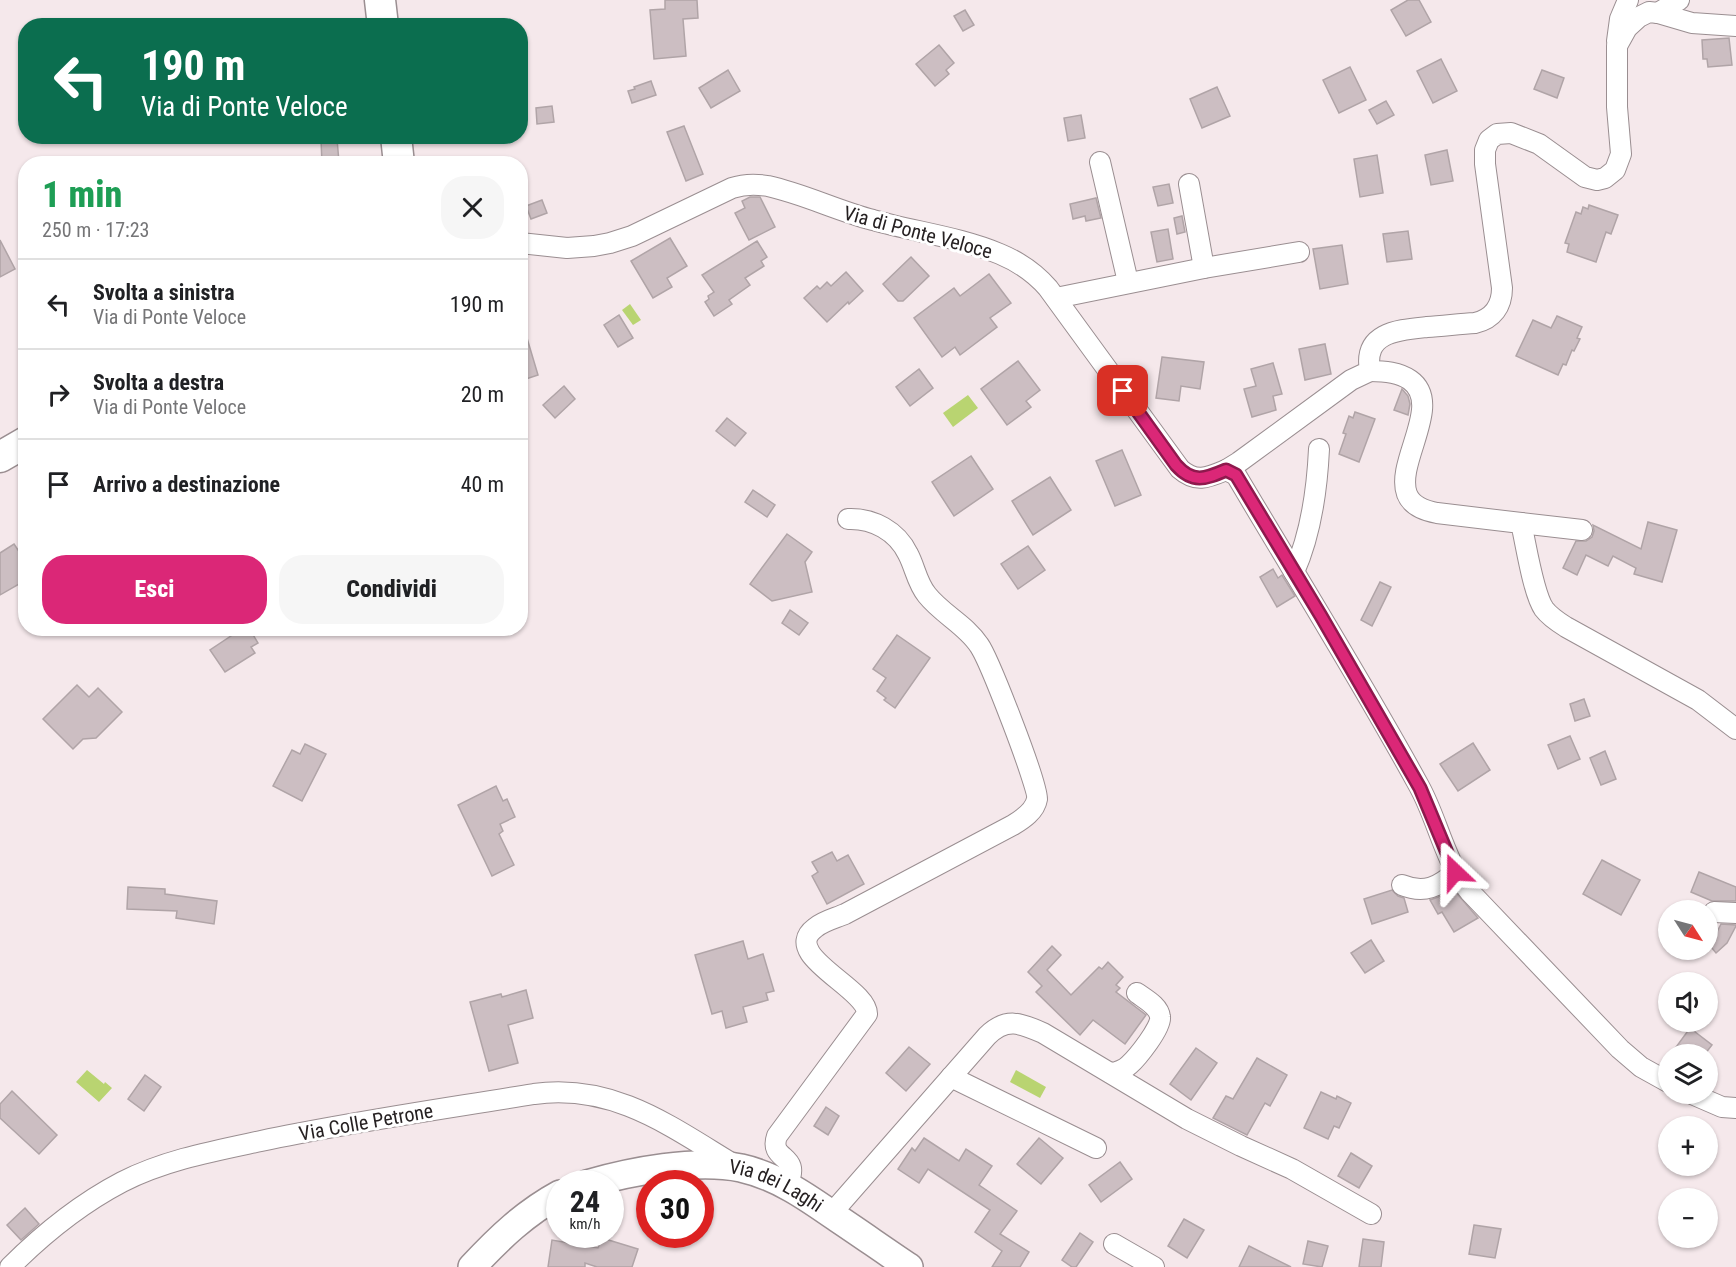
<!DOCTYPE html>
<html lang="it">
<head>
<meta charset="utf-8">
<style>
	body { margin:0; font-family:"Roboto Condensed",sans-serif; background:#f6f6f6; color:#202124; height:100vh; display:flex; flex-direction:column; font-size:22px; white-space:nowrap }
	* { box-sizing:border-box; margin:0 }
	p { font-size:20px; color:#757577 }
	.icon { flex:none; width:33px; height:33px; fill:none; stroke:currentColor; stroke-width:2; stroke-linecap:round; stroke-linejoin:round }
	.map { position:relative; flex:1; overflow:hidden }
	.side { position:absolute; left:18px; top:156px; width:510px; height:480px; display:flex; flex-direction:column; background:#fff; border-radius:24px; box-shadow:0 2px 4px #0004 }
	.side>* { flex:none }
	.banner { position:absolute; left:18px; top:18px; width:510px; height:126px; border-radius:24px; box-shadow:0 2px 4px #0004; background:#0b6e4f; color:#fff; overflow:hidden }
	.needle { width:39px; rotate:126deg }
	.controls { position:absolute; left:1658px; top:900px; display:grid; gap:12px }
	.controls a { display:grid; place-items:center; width:60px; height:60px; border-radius:50%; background:#fff; box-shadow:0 2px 4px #0004; font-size:30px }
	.speed { position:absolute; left:546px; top:1170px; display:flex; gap:12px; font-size:30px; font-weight:700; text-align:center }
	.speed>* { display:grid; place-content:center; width:78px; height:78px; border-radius:50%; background:#fff; box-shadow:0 2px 4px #0004; line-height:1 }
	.speed small { font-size:15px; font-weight:400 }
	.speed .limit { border:9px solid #d22; background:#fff; color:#111 }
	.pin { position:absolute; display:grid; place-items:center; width:51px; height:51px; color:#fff; margin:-26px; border-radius:12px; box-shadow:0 3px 9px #0006 }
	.me { position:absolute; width:66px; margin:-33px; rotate:337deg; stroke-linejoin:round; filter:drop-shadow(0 0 4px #0008) }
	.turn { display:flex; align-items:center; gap:21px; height:126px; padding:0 24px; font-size:27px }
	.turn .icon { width:78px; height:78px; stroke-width:2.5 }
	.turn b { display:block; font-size:42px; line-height:51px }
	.round { display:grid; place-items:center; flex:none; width:63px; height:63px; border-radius:24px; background:#f6f6f6 }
	.headline { display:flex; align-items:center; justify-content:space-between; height:102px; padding:0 24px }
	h1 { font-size:36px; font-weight:800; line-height:45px; color:#1e9e55 }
	.action { display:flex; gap:12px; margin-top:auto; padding:12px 24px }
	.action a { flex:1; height:69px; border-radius:24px; background:#db2777; color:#fff; font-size:24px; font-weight:800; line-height:69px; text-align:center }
	.action a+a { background:#f6f6f6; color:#202124 }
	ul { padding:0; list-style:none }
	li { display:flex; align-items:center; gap:18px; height:90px; padding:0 24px; border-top:2px solid #e0e0e0 }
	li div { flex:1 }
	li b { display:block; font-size:22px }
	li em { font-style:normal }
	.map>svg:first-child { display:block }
	.water { fill:#b9d471 }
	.building { fill:#ccbec2; stroke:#b0a4a7; stroke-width:1.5 }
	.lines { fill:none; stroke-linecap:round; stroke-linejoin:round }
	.minor-casing { stroke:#9a8e91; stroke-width:22 }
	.secondary-casing { stroke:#9a8e91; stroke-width:30 }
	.primary-casing { stroke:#9a8e91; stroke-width:33 }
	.minor { stroke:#fff; stroke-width:20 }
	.secondary { stroke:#fff; stroke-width:27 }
	.primary { stroke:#fff; stroke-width:30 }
	.route-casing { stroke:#8e194d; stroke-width:15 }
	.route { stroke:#db2777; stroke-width:10 }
	.labels { text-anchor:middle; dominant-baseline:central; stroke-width:6; stroke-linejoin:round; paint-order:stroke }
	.street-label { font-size:20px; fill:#262122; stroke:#fff }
</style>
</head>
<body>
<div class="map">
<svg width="1736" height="1267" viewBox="0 0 1736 1267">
	<rect width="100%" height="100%" fill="#f5e8eb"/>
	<!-- water -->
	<g class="water">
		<path d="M630,304l11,16 -8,5 -11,-15z"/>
		<path d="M968,395l10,13 -25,19 -10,-14z"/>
		<path d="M87,1070l17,14 1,-2 7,6 -13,14 -23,-20z"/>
		<path d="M1016,1070l30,17 -6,11 -30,-16z"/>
	</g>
	<!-- building -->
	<g class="building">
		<path d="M665,0h32l1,18 -15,1 3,37 -32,3 -4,-49 15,-1z"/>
		<path d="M1408,0h11l12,22 -25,14 -15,-26z"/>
		<path d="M965,10l9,15 -11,6 -9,-15z"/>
		<path d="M1729,38l3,27 -24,2 -1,-8h-4l-1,-19z"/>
		<path d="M939,45l15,18 -8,7 3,4 -14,12 -19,-22z"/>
		<path d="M1441,59l16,32 -24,12 -16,-32z"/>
		<path d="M1350,67l16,33 -27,13 -16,-33z"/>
		<path d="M728,70l12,21 -29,17 -12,-20z"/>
		<path d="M1542,70l22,8 -7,20 -23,-9z"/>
		<path d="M651,81l5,14 -24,8 -4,-12 7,-2 -1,-2z"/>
		<path d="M1217,87l13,29 -28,12 -12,-29z"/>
		<path d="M1386,101l8,14 -17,9 -8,-14z"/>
		<path d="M552,106l2,16 -17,2 -1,-16z"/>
		<path d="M1081,115l4,23 -17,3 -4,-23z"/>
		<path d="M684,126l19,48 -17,7 -19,-49z"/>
		<path d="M337,139l2,23 -17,1 -1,-23z"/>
		<path d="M1447,150l6,31 -22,4 -6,-30z"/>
		<path d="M1377,155l6,38 -23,4 -6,-38z"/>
		<path d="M1169,184l4,19 -15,3 -5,-19z"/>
		<path d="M750,197h10l15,30 -26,13 -14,-27 10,-5 -3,-7z"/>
		<path d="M1096,198l5,20 -15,3 -1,-5 -12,3 -3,-15z"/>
		<path d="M542,200l5,13 -16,6 -5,-13z"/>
		<path d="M1589,205l29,10 -7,19 -5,-2 -10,30 -29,-10 2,-8 -4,-1 11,-31 5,2 2,-7 5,2z"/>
		<path d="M1182,216l3,16 -8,2 -3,-16z"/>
		<path d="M1168,229l5,30 -16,3 -6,-30z"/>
		<path d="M1408,231l4,28 -25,3 -4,-28z"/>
		<path d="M670,238l17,28 -20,12 5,9 -19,11 -22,-37z"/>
		<path d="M0,240l15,29 -15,8z"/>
		<path d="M757,241l10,16 -6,4 3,5 -19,12 5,7 -21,15 3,4 -18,12 -9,-14 4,-3 -1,-3 6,-4 -12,-17z"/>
		<path d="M1342,245l6,39 -28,5 -7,-40z"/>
		<path d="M911,257l18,19 -26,25h-5l-15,-17z"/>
		<path d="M846,272l17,19 -14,13 -1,-2 -21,20 -23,-24 13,-12 3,3 7,-7 4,4z"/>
		<path d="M989,274l22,29 -21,15 7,9 -37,28 -5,-8 -13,10 -28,-39 40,-30 6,8z"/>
		<path d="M619,315l14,23 -15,9 -14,-22z"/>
		<path d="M1557,316l25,11 -5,11 3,1 -6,12 -2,-1 -6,15 -3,-1 -5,11 -42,-19 17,-36 18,8z"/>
		<path d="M524,328l14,47 -18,6v-52z"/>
		<path d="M1325,344l6,30 -26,6 -6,-31z"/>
		<path d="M1162,357l42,5 -4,27 -19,-3 -2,15 -23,-3z"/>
		<path d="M1018,361l22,29 -14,11 5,6 -24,18 -26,-36z"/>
		<path d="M1273,363l9,31 -9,2 3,14 -24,7 -8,-28 12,-3 -5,-17z"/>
		<path d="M919,369l14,19 -23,18 -14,-19z"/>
		<path d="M564,386l11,13 -20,19 -12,-13z"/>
		<path d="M1402,389l6,7 2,8 -2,11 -14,-5z"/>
		<path d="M1355,412l20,7 -16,43 -20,-8 7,-20 -3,-1 6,-17 4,2z"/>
		<path d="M727,418l19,15 -11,13 -19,-15z"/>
		<path d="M1122,450l19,45 -26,11 -19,-45z"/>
		<path d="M971,456l22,33 -39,27 -22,-34z"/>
		<path d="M1050,477l21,33 -38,25 -21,-34z"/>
		<path d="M753,490l22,15 -8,12 -22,-15z"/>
		<path d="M1648,522l29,8 -15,52 -28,-8 2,-6 -23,-12 -5,10 -22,-11 -9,20 -14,-7 13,-27h10l6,-4 2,-6 -1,-6 48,24z"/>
		<path d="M787,534l25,18 -7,10 7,30 -40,9 -22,-17z"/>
		<path d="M14,544l12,18v18l-26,15v-42z"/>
		<path d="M1028,546l17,24 -27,19 -17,-25z"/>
		<path d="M1273,569l5,9 4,-3 13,21 -18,11 -17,-30z"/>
		<path d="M1380,582l11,5 -19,39 -11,-6z"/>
		<path d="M790,610l18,13 -9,12 -17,-12z"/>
		<path d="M243,628h6l9,15 -7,4 4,6 -30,19 -15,-22z"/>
		<path d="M897,635l33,23 -35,50 -11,-8 2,-2 -9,-7 9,-13 -13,-9z"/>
		<path d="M77,685l12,12 9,-9 24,24 -26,26 -13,1 -10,10 -30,-30z"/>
		<path d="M1584,699l6,17 -15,5 -5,-17z"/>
		<path d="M1570,736l10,23 -22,10 -10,-24z"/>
		<path d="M1473,743l17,27 -32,21 -18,-27z"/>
		<path d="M305,744l21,10 -24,47 -29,-15 19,-36 8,4z"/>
		<path d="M1605,751l11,28 -15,6 -11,-27z"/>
		<path d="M496,786l7,15 4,-2 8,18 -15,7 3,7 -4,3 15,31 -22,11 -34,-71z"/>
		<path d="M832,852l5,9 11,-6 16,29 -37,20 -15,-28 6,-4 -6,-10z"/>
		<path d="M1602,860l38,20 -19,35 -38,-21z"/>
		<path d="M1699,872l37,15v14h-24l-21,-9z"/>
		<path d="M128,887l37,2v5l52,7 -3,23 -38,-6 1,-7 -50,-2z"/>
		<path d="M1453,889l25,29 -24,14 -12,-20 -4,2 -8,-14 11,-4z"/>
		<path d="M1392,890l6,6 6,2 4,14 -36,12 -8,-25z"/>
		<path d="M1721,924l15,1v1l-9,17 -11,10 -9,-11 9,-8z"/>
		<path d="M1371,940l13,21 -19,12 -14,-20z"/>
		<path d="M743,941l5,18 15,-5 11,37 -8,2 2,7 -25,7 4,15 -21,6 -4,-17 -10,3 -17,-59z"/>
		<path d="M1052,946l9,9 -14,15 24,25 28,-28 3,2 6,-7 15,15 -7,8 4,3 -4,4 30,23 -21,29 -32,-24 -13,15 -44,-43 6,-6 -14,-14z"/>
		<path d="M526,990l7,28 -25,7 10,38 -29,8 -19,-69 31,-8 1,3z"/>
		<path d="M1690,1028l22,17 -7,9h-34z"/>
		<path d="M909,1047l21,17 -24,27 -20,-18z"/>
		<path d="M1196,1048l21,15 -26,37 -21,-16z"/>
		<path d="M1257,1058l30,17 -17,31 -5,-3 -18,32 -34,-17 13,-22 7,3z"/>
		<path d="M145,1075l16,12 -17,24 -16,-12z"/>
		<path d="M12,1091l45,44 -18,19 -39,-36v-14z"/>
		<path d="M1321,1092l15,7 1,-3 14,7 -12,25 -5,-2 -6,13 -24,-11z"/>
		<path d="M826,1107l13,9 -11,19 -14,-9z"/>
		<path d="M924,1138l35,23 7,-12 26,17 -13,19 38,26 -17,23 29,18 -9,15h-28l10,-16 -27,-19 15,-22 -62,-41 -9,14 -21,-14 14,-21 3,3z"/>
		<path d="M1039,1138l24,20 -22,26 -24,-20z"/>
		<path d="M1351,1153l21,13 -13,22 -21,-12z"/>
		<path d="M1120,1162l12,17 -31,23 -12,-17z"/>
		<path d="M25,1208l14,16 -18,16 -14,-15z"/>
		<path d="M1184,1219l20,11 -17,28 -19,-12z"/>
		<path d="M1474,1225l27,4 -6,29 -26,-4z"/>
		<path d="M1080,1233l13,9 -17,25h-4l-10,-7z"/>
		<path d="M602,1238l36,11 -6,18h-35l-12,-4v4h-37l4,-27 46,8z"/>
		<path d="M1363,1239l21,3 -3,25h-22z"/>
		<path d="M1308,1241l20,5 -6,21 -19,-3z"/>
		<path d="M1249,1246l42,21h-52z"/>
	</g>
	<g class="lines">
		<!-- minor casing -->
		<g class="minor-casing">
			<g id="minor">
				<path d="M1658,13l21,-13"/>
				<path d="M1617,41l3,-22 8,-19"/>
				<path d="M1100,162l28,120"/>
				<path d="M1189,184l15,84"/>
				<path d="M520,243l47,5 27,-2 16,-3 22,-7 100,-48c12,-4 24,-4 36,-2 36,8 70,25 105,34 42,12 87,17 127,34 19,8 35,19 48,34l132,181c16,14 27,9 46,1"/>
				<path d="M1056,298l148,-30 95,-16"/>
				<path d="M1370,371c14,0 29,1 40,9 34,24 -15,82 -3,114 5,13 19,17 30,19l84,10c5,21 12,70 23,86 6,8 14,13 22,18l132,73 38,29"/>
				<path d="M1521,523l61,7"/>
				<path d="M1294,572c17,-38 23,-81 25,-123"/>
				<path d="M1402,885c22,9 37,2 53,-13"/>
				<path d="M1714,912l22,1"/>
				<path d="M1111,1073c7,-1 13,-3 18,-8 8,-7 33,-38 31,-48 -1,-11 -15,-18 -23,-24"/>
				<path d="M951,1077l145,71"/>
				<path d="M1668,1082l-27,-15 -21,-18 -150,-157c-26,-31 -32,-72 -51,-106 -58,-106 -122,-208 -183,-311l-10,-5 13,-8 112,-82 19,-9c-7,-39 28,-41 57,-44 16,-1 32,-3 48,-4 18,-4 27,-17 27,-35l-17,-124v-14l4,-10 8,-6 14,-1 28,11 46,33 12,3 8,-2 10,-8 6,-16 -4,-47v-61l10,-18 12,-11 10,-5 9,1 34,10 44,3"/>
				<path d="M1692,1094l30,13 14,1"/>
				<path d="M787,1185c16,-32 -19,-23 -10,-49l90,-122c1,-26 -88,-59 -52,-86 8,-7 21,-10 30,-14l168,-89c10,-6 22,-14 24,-26 2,-12 -48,-140 -58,-154 -13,-20 -37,-31 -52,-50 -10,-12 -12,-28 -19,-41 -11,-23 -35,-36 -60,-35"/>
				<path d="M831,1214l156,-178c19,-19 34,-13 56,-3l144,86 54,27 51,23 79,45"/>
				<path d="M1114,1244l40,23"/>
				<path d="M10,1267c33,-33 70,-63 112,-85 43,-22 92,-31 139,-41 90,-19 182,-32 273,-47 79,-11 136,32 199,70"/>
			</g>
		</g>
		<!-- secondary casing -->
		<g class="secondary-casing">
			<g id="secondary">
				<path id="s1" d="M587,1184c45,-13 108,-25 154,-16 36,8 66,29 96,50 24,16 48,33 72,49"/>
				<path d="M472,1267c27,-29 53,-54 88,-73"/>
			</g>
		</g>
		<!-- primary casing -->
		<g class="primary-casing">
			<g id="primary">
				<path d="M380,0l3,26"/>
				<path d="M396,136l3,28"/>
				<path d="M0,457l26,-15"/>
			</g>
		</g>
		<!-- minor -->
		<use href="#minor" class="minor"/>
		<!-- secondary -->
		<use href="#secondary" class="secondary"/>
		<!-- primary -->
		<use href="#primary" class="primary"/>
	</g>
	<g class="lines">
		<!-- route casing -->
		<g class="route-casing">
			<path id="route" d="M1123,391l53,74c17,19 29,14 50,5l10,5 85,141 99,172 35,84"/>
		</g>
		<!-- route -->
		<use href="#route" class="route"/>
	</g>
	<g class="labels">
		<!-- street labels -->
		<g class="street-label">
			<text transform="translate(918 232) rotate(15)">Via di Ponte Veloce</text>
			<text transform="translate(366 1122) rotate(-10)">Via Colle Petrone</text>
			<text stroke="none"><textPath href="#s1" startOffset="195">Via dei Laghi</textPath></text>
		</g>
	</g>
</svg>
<div class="controls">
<a><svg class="needle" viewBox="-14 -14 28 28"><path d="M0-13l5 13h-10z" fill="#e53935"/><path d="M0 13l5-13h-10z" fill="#757577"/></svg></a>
<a><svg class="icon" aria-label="sound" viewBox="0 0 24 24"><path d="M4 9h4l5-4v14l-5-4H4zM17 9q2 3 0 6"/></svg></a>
<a><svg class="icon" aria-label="layers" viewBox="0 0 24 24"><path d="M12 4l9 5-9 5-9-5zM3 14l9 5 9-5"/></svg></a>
<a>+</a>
<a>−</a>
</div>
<div class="speed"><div>24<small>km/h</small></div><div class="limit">30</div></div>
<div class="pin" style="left:1123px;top:391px;background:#d93025"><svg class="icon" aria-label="arrive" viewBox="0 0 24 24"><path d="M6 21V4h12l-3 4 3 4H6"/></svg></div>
<svg class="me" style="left:1455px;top:872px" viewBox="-20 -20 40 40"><path d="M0-17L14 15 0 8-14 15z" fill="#db2777" stroke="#fff" stroke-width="4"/></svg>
<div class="banner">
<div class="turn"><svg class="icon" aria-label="left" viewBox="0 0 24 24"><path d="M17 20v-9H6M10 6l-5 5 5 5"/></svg><div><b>190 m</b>Via di Ponte Veloce</div></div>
</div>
<section class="side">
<div class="headline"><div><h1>1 min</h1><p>250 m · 17:23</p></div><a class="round"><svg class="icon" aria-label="close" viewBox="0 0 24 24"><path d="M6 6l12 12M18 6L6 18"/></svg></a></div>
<ul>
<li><svg class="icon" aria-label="left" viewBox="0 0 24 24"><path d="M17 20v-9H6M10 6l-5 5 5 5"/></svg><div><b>Svolta a sinistra</b><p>Via di Ponte Veloce</p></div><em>190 m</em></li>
<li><svg class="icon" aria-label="right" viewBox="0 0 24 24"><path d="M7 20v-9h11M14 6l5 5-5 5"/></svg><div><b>Svolta a destra</b><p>Via di Ponte Veloce</p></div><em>20 m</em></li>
<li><svg class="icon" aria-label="arrive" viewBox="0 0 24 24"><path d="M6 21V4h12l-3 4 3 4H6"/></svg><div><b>Arrivo a destinazione</b></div><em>40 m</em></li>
</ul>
<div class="action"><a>Esci</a><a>Condividi</a></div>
</section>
</div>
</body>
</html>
